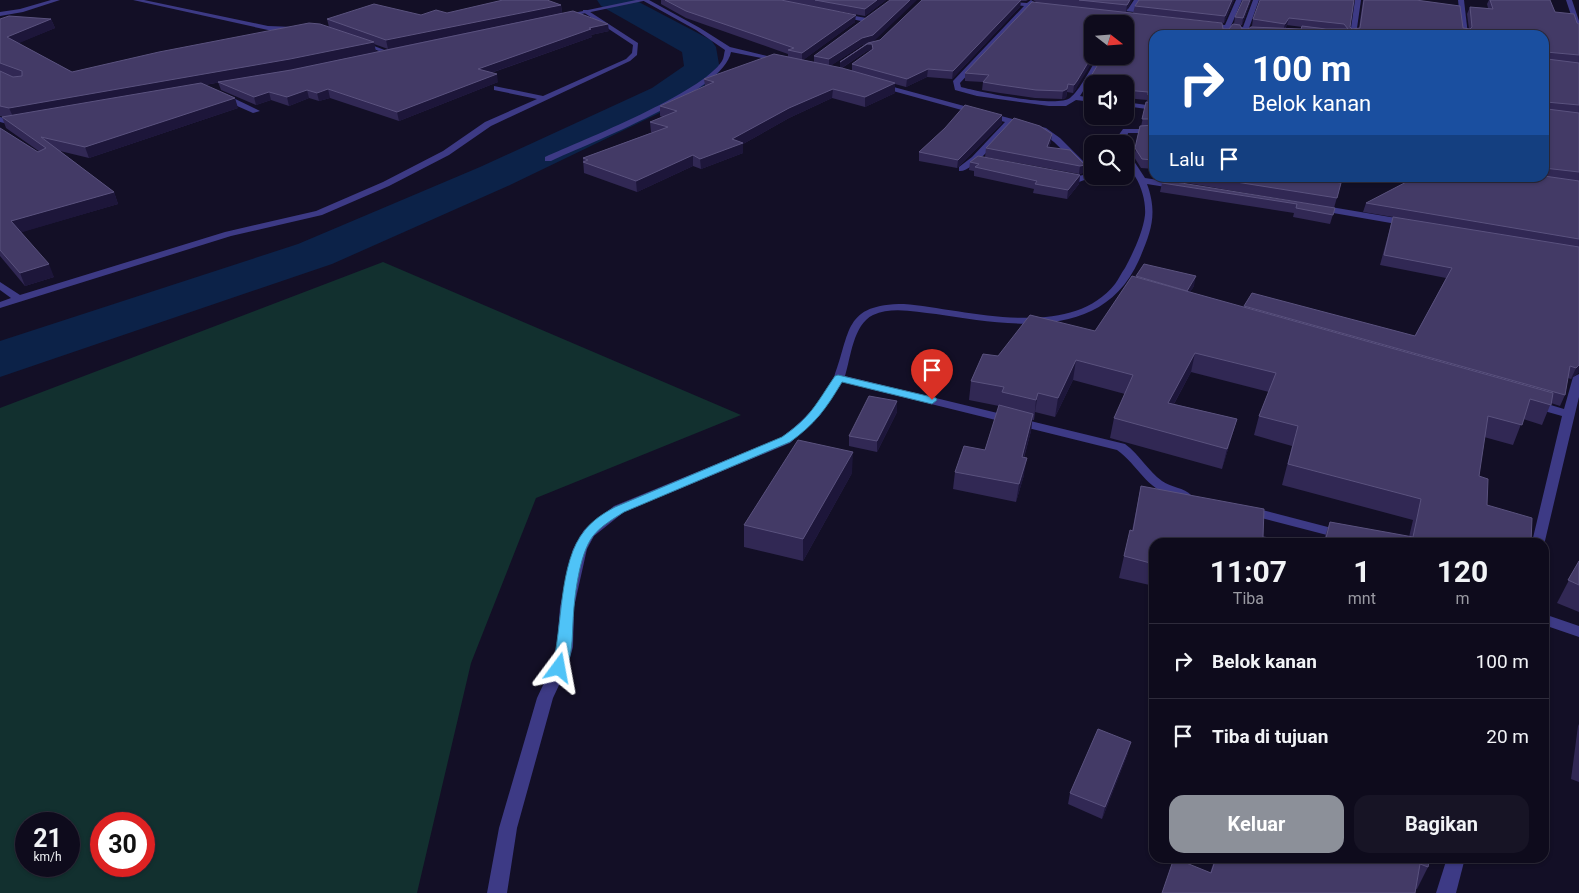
<!DOCTYPE html>
<html lang="id">
<head>
<meta charset="utf-8">
<style>
	body { margin:0; font-family:Roboto,sans-serif; background:#171425; color:#f1f3f6; height:100vh; display:flex; flex-direction:column; font-size:19px; white-space:nowrap }
	* { box-sizing:border-box; margin:0 }
	p { font-size:16px; color:#9b9ba3 }
	.icon { flex:none; width:28px; height:28px; fill:none; stroke:currentColor; stroke-width:2; stroke-linecap:round; stroke-linejoin:round }
	.map { position:relative; flex:1; overflow:hidden }
	.details { position:absolute; left:1149px; top:538px; width:400px; height:325px; display:flex; flex-direction:column; background:#0e0b1c; border-radius:15px; box-shadow:0 1px 4px #0004,0 0 0 1px #2e2b3b }
	.details>* { flex:none }
	.guide { position:absolute; left:1149px; top:30px; width:400px; height:152px; border-radius:15px; box-shadow:0 1px 4px #0004,0 0 0 1px #2e2b3b; background:#1a4fa0; color:#fff; overflow:hidden }
	.needle { width:32px; rotate:107deg }
	.controls { position:absolute; left:1084px; top:15px; display:grid; gap:10px }
	.controls a { display:grid; place-items:center; width:50px; height:50px; border-radius:10px; background:#0e0b1c; box-shadow:0 1px 4px #0004,0 0 0 1px #2e2b3b; font-size:25px }
	.speed { position:absolute; left:15px; top:812px; display:flex; gap:10px; font-size:25px; font-weight:700; text-align:center }
	.speed>* { display:grid; place-content:center; width:65px; height:65px; border-radius:50%; background:#0e0b1c; box-shadow:0 1px 4px #0004,0 0 0 1px #2e2b3b; line-height:1 }
	.speed small { font-size:12px; font-weight:400 }
	.speed .limit { border:8px solid #d22; background:#fff; color:#111 }
	.pin { position:absolute; display:grid; place-items:center; width:42px; height:42px; color:#fff; margin:-51px -21px; border-radius:50% 50% 50% 0; rotate:-45deg; box-shadow:0 0 5px #0007 }
	.pin .icon { rotate:45deg }
	.me { position:absolute; width:55px; margin:-28px; rotate:13deg; stroke-linejoin:round; filter:drop-shadow(0 0 4px #0008) }
	.turn { display:flex; align-items:center; gap:18px; height:105px; padding:0 20px; font-size:22px }
	.turn .icon { width:65px; height:65px; stroke-width:2.5 }
	.turn b { display:block; font-size:35px; line-height:42px }
	.then { display:flex; align-items:center; height:48px; padding:0 20px; background:#0003; gap:10px; font-size:19px }
	.eta { display:flex; justify-content:space-evenly; align-items:center; height:85px; text-align:center }
	.eta b { font-size:30px; font-weight:700; line-height:35px }
	.action { display:flex; gap:10px; margin-top:auto; padding:10px 20px }
	.action a { flex:1; height:58px; border-radius:15px; background:#8c9099; color:#fff; font-size:20px; font-weight:700; line-height:58px; text-align:center }
	.action a+a { background:#171425; color:#f1f3f6 }
	ul { padding:0; list-style:none }
	li { display:flex; align-items:center; gap:15px; height:75px; padding:0 20px; border-top:1px solid #2e2b3b }
	li div { flex:1 }
	li b { display:block; font-size:19px }
	li em { font-style:normal }
	.map>svg:first-child { display:block }
	.green { fill:#12302f; fill-rule:evenodd }
	.lines { fill:none; stroke-linecap:round; stroke-linejoin:round }
	.river { fill:#0c2248; fill-rule:evenodd }
	.minor { fill:#3d3a85; fill-rule:evenodd }
	.tertiary { fill:#3d3a85; fill-rule:evenodd }
	.wall { fill:#312854; fill-rule:evenodd }
	.shaded-wall { fill:#1d163a }
	.building { fill:#433a66; stroke:#5a527e }
	.route { fill:#4fc3f7; stroke:#337fa1 }
</style>
</head>
<body>
<div class="map">
<svg width="1579" height="893" viewBox="0 0 1579 893">
	<rect width="100%" height="100%" fill="#130f26"/>
	<!-- green -->
	<path class="green" d="M383,262l358,153 -205,83 -65,165 -54,230h-417v-485zM26,824h43v42h-43zM101,824h43v42h-43z"/>
	<g class="lines">
		<!-- river -->
		<path class="river" d="M597,0h38l76,40 5,7 4,23 -5,8 -37,26 -168,81 -178,79 -332,113v-36l298,-97 182,-77 172,-79 32,-22 -2,-14 -81,-46z"/>
		<!-- minor -->
		<g class="minor">
			<path d="M51,0h9l-37,12 -23,4v-4l20,-3z"/>
			<path d="M133,0h11l124,26 26,1 3,2 -3,2 -26,-1z"/>
			<path d="M642,0h7l51,28 30,19 54,13 -3,2 -50,-10c-7,40 -142,91 -180,109h-6v-4c38,-17 157,-64 177,-96 2,-3 2,-8 3,-11l-29,-20z"/>
			<path d="M980,0l47,3 4,-3 3,2 -1,2 15,3 -3,2 -15,-2 -70,76 1,4c18,5 96,21 109,11 10,-8 21,-30 28,-42h7l-25,40 12,2v4l-16,-2 -10,6h-17l-72,-10 -22,-6 -2,-9 71,-75z"/>
			<path d="M1134,0h6l-6,10 18,2v2l-45,-5 3,-2 18,2z"/>
			<path d="M1236,0h6l-11,26 12,1 10,-27h6l-10,28 50,7 -51,-3 -2,3h-6l1,-4 -11,-1 -3,5h-6l2,-6 -19,-3 2,-3 19,2z"/>
			<path d="M1355,0h6l-5,35h-6z"/>
			<path d="M1458,0h6l4,35h-6z"/>
			<path d="M1566,0h6l7,21v11l-3,-2z"/>
			<path d="M583,10h4l51,33 -1,12 -7,6 -139,65 -42,29 -60,31 -67,29 -91,21 -231,72v-6l11,-4 -11,-8v-8l20,13 205,-63 91,-21 67,-29 60,-31 42,-29 52,-23 -43,-9v-4l49,10 83,-37 6,-6 1,-8 -50,-33z"/>
			<path d="M839,13l27,5 3,2 -3,2 -29,-6z"/>
			<path d="M357,41h4l34,13 -5,1 -33,-12z"/>
			<path d="M875,82l171,46 14,10 32,32v6h3l-16,6 -19,-4 -1,-2 4,-3 16,3 8,-2 -33,-32 -14,-10 -28,-8c-10,10 -39,49 -53,47v-4l13,-10 33,-35 -130,-36z"/>
			<path d="M219,94h6l35,17 -7,2 -34,-15z"/>
			<path d="M1125,102l29,4v4l-29,-4z"/>
			<path d="M0,117l15,4 1,2 -4,2 -12,-3z"/>
			<path d="M1123,129h31v4h-26l-3,13v-2h-7v-8z"/>
			<path d="M1125,152h3l17,26 33,5 4,3 -4,3 -31,-5c11,30 4,48 -8,76 -37,83 -130,65 -203,54 -20,-2 -44,-8 -63,1 -20,10 -22,42 -28,61l280,68c15,11 23,27 37,37 8,6 23,7 29,14l-2,3c-6,1 -10,0 -16,-2 -28,-8 -34,-30 -56,-46l-275,-68 -22,33 -30,28 -166,69 -30,24 -7,13 -13,58 -1,40 -6,21 -14,30 -36,130 -10,65h-20l12,-65 38,-130 14,-30 6,-21 3,-40 13,-58 11,-19 30,-24 168,-69c20,-15 42,-36 52,-60 17,-45 9,-73 70,-73 61,5 165,38 211,-20 4,-5 6,-11 10,-16 8,-15 18,-36 20,-53 1,-12 -3,-27 -9,-37 -6,-11 -11,-12 -11,-26z"/>
			<path d="M1319,205l89,15 5,3 -5,3 -92,-16v-4z"/>
			<path d="M1579,374v23l-35,148v-3h-12l30,-126 -32,-9 -2,-3 6,-4 30,9 9,-32z"/>
			<path d="M1247,506l127,33 2,3h-22l-112,-29 -2,-3 2,-3z"/>
			<path d="M1544,614l35,12v11l-35,-12z"/>
			<path d="M1447,858h18l-9,35h-20z"/>
		</g>
		<!-- tertiary -->
		<path class="tertiary" d="M636,0h12l-86,18 -3,-2z"/>
	</g>
	<!-- wall -->
	<g class="wall">
		<path d="M661,0h225l-21,16 -28,-5 18,11 -52,38 11,2v-6l66,-16 42,-40h106l-2,1h-5l-1,6 -68,72 -25,-2 -21,10 -11,-3v9l-30,14 -33,-9 -43,20 -46,26v9l-42,16 -8,-3 -56,26 -53,-19 -1,-15 70,-26h-2l-1,-10 12,-5 -2,-1v-10l45,-20 -1,-7 84,-22v-3l-102,-36 -25,-14zM867,44l-27,24 -10,-2 32,-21zM867,51h3l-18,13v7l-10,-3z"/>
		<path d="M1033,0h99l-6,12 97,17h6l5,-5 1,-7 8,-17h8l-9,25h-4l4,4h6l4,-3 1,-7 101,-19 -4,27 2,2 7,-1 4,-28h53l47,28 6,1 -2,-15 3,-7 18,1 -1,-4 2,-4h61l5,12 24,12v348l-8,7 -3,-1 -3,17 -5,11 -9,-3 -9,22 -19,-6 -10,26 -29,-8 -5,39 8,29 44,37h-208l7,-20 79,15 4,-17 -131,-35 10,-39 -38,-11 5,-19 10,-24 -78,-20 -17,32 63,15 -15,50 -112,-31 4,-20 11,-24 -52,-14 -18,37 -20,-5 -1,8h-2l-1,11 -7,27v17l-8,27 -63,-13 2,-17 30,-22 14,-44 -30,-6 2,-19 27,-25 97,-25 41,-55 58,10 -4,6 53,15 1,-1 171,30 31,-58 -66,-13 13,-48 -30,-5 3,-9 178,-25v-143h-390v134l-13,-1 -7,-11 13,-57 -22,-2v-14h-33v11l-8,-1 1,-8 40,-30 -33,-32 -16,65 -3,4 -6,-1 -1,6 -4,1 -27,-1 -35,-5 -18,-3 1,-8 -18,-1v-8l71,-71zM1287,25l15,2 -1,2h-16z"/>
		<path d="M1139,0h95l-10,23 -91,-10 2,-7z"/>
		<path d="M561,5l1,8 47,18 -18,4 1,2 -101,36 7,9 -99,39 -69,-23 -11,3 -10,-3 -20,8 -18,-6 -15,5 -35,-15 -3,-8 73,-12 97,-21 -14,-5 2,8 -83,17 -88,16 33,23 -149,50 -29,-7 54,41 4,12 -97,28 33,45 -29,9 -25,-30v-128l38,24h2l-34,-24 -4,-11h2l-4,-1v-97h51l4,9 -37,15 54,29 257,-45 -2,-8 94,-4z"/>
		<path d="M1002,123l-45,45 -38,-7v-9z"/>
		<path d="M1051,142l-2,5 36,18 -2,8 -4,1 -94,-17 1,-9z"/>
		<path d="M970,162l110,13 -1,9 -12,15 -34,-6 1,-4 -60,-13v-5l-5,-1z"/>
		<path d="M1165,178h140l36,5 -7,25 -170,-29z"/>
		<path d="M1162,183l173,25 -5,16 -37,-7 1,-4 -134,-21z"/>
		<path d="M897,401v11l-20,40 -28,-6v-10z"/>
		<path d="M852,473l-49,88 -59,-14v-22z"/>
		<path d="M1141,486l122,51 -109,5v44l-35,-8 5,-22 8,-25z"/>
		<path d="M1579,561v51l-22,-9z"/>
		<path d="M1579,724v58l-8,-3 7,-53z"/>
		<path d="M1128,753l-26,66 -34,-15 2,-11z"/>
		<path d="M1215,858h215l-2,9 -11,22 -207,-16z"/>
	</g>
	<!-- shaded-wall -->
	<g class="shaded-wall">
		<path d="M877,0h9l-21,16v-7z"/>
		<path d="M910,0h7l-44,42 -1,9h-5l-27,18v-7l27,-18 -5,1 -33,22v-8l33,-21z"/>
		<path d="M1021,0l-1,7 -68,72 1,-8z"/>
		<path d="M1130,0h2l-6,12 1,-7z"/>
		<path d="M1232,0h2l-10,23 1,-7z"/>
		<path d="M1250,0h1l-9,25 1,-7z"/>
		<path d="M561,5l1,8 -174,36 -2,-9z"/>
		<path d="M856,15l-1,7 -53,39v-8z"/>
		<path d="M1289,18l-2,7 -4,6 2,-7z"/>
		<path d="M51,19l4,9 -45,19 -3,-10z"/>
		<path d="M608,24l1,7 -18,4 1,2 -113,40 -1,-8 111,-41z"/>
		<path d="M374,42l2,10 -83,17 -279,50 -5,-11z"/>
		<path d="M1092,56h4l-20,33 -3,4 1,-8z"/>
		<path d="M928,69l-1,8 -21,10 1,-8z"/>
		<path d="M497,74l1,8 -99,39 -2,-9z"/>
		<path d="M895,83v10l-30,14v-10z"/>
		<path d="M1068,84l-2,14 -4,1 1,-8z"/>
		<path d="M328,89l2,9 -11,3 -2,-8z"/>
		<path d="M833,89l-1,9 -43,20 -46,26v9l-42,16 -1,-10 32,-20 57,-31z"/>
		<path d="M307,90l2,8 -20,8 -2,-9z"/>
		<path d="M269,92l2,8 -15,5 -2,-8z"/>
		<path d="M235,98l3,10 -149,50 -4,-11z"/>
		<path d="M1002,115v8l-45,45 1,-8z"/>
		<path d="M1052,134l-1,8 -5,13 1,-8z"/>
		<path d="M693,155v11l-56,26 -1,-11z"/>
		<path d="M1085,165l-2,8 -4,1 1,-8z"/>
		<path d="M1080,175l-1,9 -12,15 1,-9z"/>
		<path d="M114,192l4,12 -102,30 -5,-13z"/>
		<path d="M49,264l5,13 -29,9 -5,-13z"/>
		<path d="M1196,276l-2,10 -9,14 2,-9z"/>
		<path d="M1195,353l-4,19 -27,50 4,-19z"/>
		<path d="M1076,360l-3,20 -18,37 3,-19z"/>
		<path d="M1579,365v7l-8,7 5,-11z"/>
		<path d="M1038,393l-3,19 -1,8 2,-20z"/>
		<path d="M897,401v11l-20,40v-11z"/>
		<path d="M1033,414l-2,17 -12,43 3,-17z"/>
		<path d="M1237,419l-15,50 5,-20z"/>
		<path d="M853,452l-1,21 -49,88v-22z"/>
		<path d="M1027,458l-3,17 -8,27 3,-18z"/>
		<path d="M1131,742l-3,11 -26,66 3,-12z"/>
	</g>
	<!-- building -->
	<g class="building">
		<path d="M503,0h44l14,5 -175,35 -59,-21 47,-15 47,11 15,-5 11,3z"/>
		<path d="M665,0h116l75,15 -54,38 -14,-3 6,-2 -108,-37z"/>
		<path d="M815,0h62l-12,9z"/>
		<path d="M890,0h20l-37,35 -11,3 -33,21 -15,-3z"/>
		<path d="M922,0h99l-68,71 -25,-2 -21,10 -55,-15 21,-15 -1,-5h-5l-27,18 28,-19 12,-3z"/>
		<path d="M1079,0h51l-3,5z"/>
		<path d="M1139,0h93l-7,16 -90,-10z"/>
		<path d="M1243,0h7l-7,18 -8,-1z"/>
		<path d="M1260,0h94l-4,27 2,2 8,-1 4,-28h52l44,6 3,22 7,1 2,-2 -2,-20 23,2 -3,-9h60l5,12 19,2 3,9 2,1v31l-33,-3 1,7 32,4v42l-33,-3 1,7 32,4v59l-35,-4v-133h-390v62l-6,-2v-3l-23,-2v-6h-33v2h-7l18,-30h22v-32h-33v32l-15,25 -3,4 -6,-1 -1,5 -4,2 -27,-1 -35,-5 -18,-3 6,-7 -24,-2 67,-71 190,21 1,6h6l4,-5 7,1 2,4h6l3,-2 50,2 1,-3 24,3h22l-4,-5 -55,-6 -4,6 -32,-5z"/>
		<path d="M573,11l35,13 -19,4 2,1 -113,40 19,5 -100,38 -69,-23 -11,4 -10,-3 -20,7 -18,-5 -15,5 -36,-15 73,-12z"/>
		<path d="M9,16l42,3 -44,18 65,35 87,-20 150,-29 11,1 54,18 -84,17 -281,49 -9,-2v-35l13,6 9,-1v-5l-22,-8v-44z"/>
		<path d="M774,54l68,14 53,15 -30,14 -32,-8 -44,19 -57,31 11,4 -43,16 -7,-4 -57,26 -53,-19 5,-2 -5,-2 85,-31 -18,-5 27,-11 -17,-5 54,-24 -10,-3z"/>
		<path d="M201,83l34,15 -150,49 -44,-10 73,55 -103,29 38,43 -29,9 -20,-23v-122l38,24 8,-4 -44,-31z"/>
		<path d="M1146,102l8,1v16h-12z"/>
		<path d="M965,105l37,10 -44,45 -39,-8 26,-24z"/>
		<path d="M1014,118l26,8 12,8 -5,13 23,3 15,15 -5,1 -94,-18z"/>
		<path d="M1154,125v35l-12,-1 -7,-11 5,-22z"/>
		<path d="M978,156l102,19 -12,15 -33,-6 2,-3 -62,-14 4,-3 -9,-2z"/>
		<path d="M1544,176l35,5v58l-213,-36 48,-25h130z"/>
		<path d="M1211,178h94l36,5 -4,15z"/>
		<path d="M1163,180l172,28 -2,7 -37,-7 1,-4 -135,-21z"/>
		<path d="M1393,217l186,30v118l-3,3 -6,-2 -5,29 -321,-89 8,-13 163,43 37,-68 -68,-13z"/>
		<path d="M1144,264l52,12 -9,15 -51,-15z"/>
		<path d="M1132,276l421,117 -2,12 -21,-6 -8,26 -34,-9 -9,60 9,3 -1,26 45,13 -1,24h-206l5,-20 83,15 8,-38 -133,-35 10,-38 -39,-10 17,-43 -81,-20 -27,50 69,16 -10,30 -113,-31 19,-43 -57,-15 -18,38 -20,-5 -2,7 -34,-8 2,-5 -33,-6 12,-27 15,2 32,-41 65,16z"/>
		<path d="M869,396l28,5 -20,40 -28,-5z"/>
		<path d="M999,405l34,9 -11,43 5,1 -8,26 -64,-12 9,-26 21,4z"/>
		<path d="M798,440l55,12 -50,87 -59,-14z"/>
		<path d="M1141,486l123,23 -1,28 33,5h-142v22l-30,-8 6,-26 3,1z"/>
		<path d="M1579,561v24l-11,-5z"/>
		<path d="M1098,729l33,13 -26,65 -35,-14z"/>
		<path d="M1174,858l37,15 5,-15h214l-2,9 -8,-3 -5,29h-253z"/>
	</g>
	<!-- route -->
	<path class="route" d="M838,375l98,23 1,2 -5,4 -90,-22c-16,27 -27,42 -52,60l-166,70c-11,7 -23,14 -31,24 -14,18 -19,63 -20,86 -1,16 0,35 -9,49h-10l-2,-3c11,-40 6,-106 33,-138 8,-10 19,-17 30,-23l167,-70c29,-20 34,-33 53,-61z"/>
</svg>
<div class="controls">
<a><svg class="needle" viewBox="-14 -14 28 28"><path d="M0-13l5 13h-10z" fill="#e53935"/><path d="M0 13l5-13h-10z" fill="#9b9ba3"/></svg></a>
<a><svg class="icon" aria-label="sound" viewBox="0 0 24 24"><path d="M4 9h4l5-4v14l-5-4H4zM17 9q2 3 0 6"/></svg></a>
<a><svg class="icon" aria-label="search" viewBox="0 0 24 24"><circle cx="10" cy="10" r="6"/><path d="M15 15l6 6"/></svg></a>
</div>
<div class="speed"><div>21<small>km/h</small></div><div class="limit">30</div></div>
<div class="pin" style="left:932px;top:400px;background:#d93025"><svg class="icon" aria-label="arrive" viewBox="0 0 24 24"><path d="M6 21V4h12l-3 4 3 4H6"/></svg></div>
<svg class="me" style="left:559px;top:668px" viewBox="-20 -20 40 40"><path d="M0-17L14 15 0 8-14 15z" fill="#4fc3f7" stroke="#fff" stroke-width="4"/></svg>
<div class="guide">
<div class="turn"><svg class="icon" aria-label="right" viewBox="0 0 24 24"><path d="M7 20v-9h11M14 6l5 5-5 5"/></svg><div><b>100 m</b>Belok kanan</div></div>
<div class="then">Lalu<svg class="icon" aria-label="arrive" viewBox="0 0 24 24"><path d="M6 21V4h12l-3 4 3 4H6"/></svg></div>
</div>
<section class="details">
<div class="eta">
<div><b>11:07</b><p>Tiba</p></div>
<div><b>1</b><p>mnt</p></div>
<div><b>120</b><p>m</p></div>
</div>
<ul>
<li><svg class="icon" aria-label="right" viewBox="0 0 24 24"><path d="M7 20v-9h11M14 6l5 5-5 5"/></svg><div><b>Belok kanan</b></div><em>100 m</em></li>
<li><svg class="icon" aria-label="arrive" viewBox="0 0 24 24"><path d="M6 21V4h12l-3 4 3 4H6"/></svg><div><b>Tiba di tujuan</b></div><em>20 m</em></li>
</ul>
<div class="action"><a>Keluar</a><a>Bagikan</a></div>
</section>
</div>
</body>
</html>
